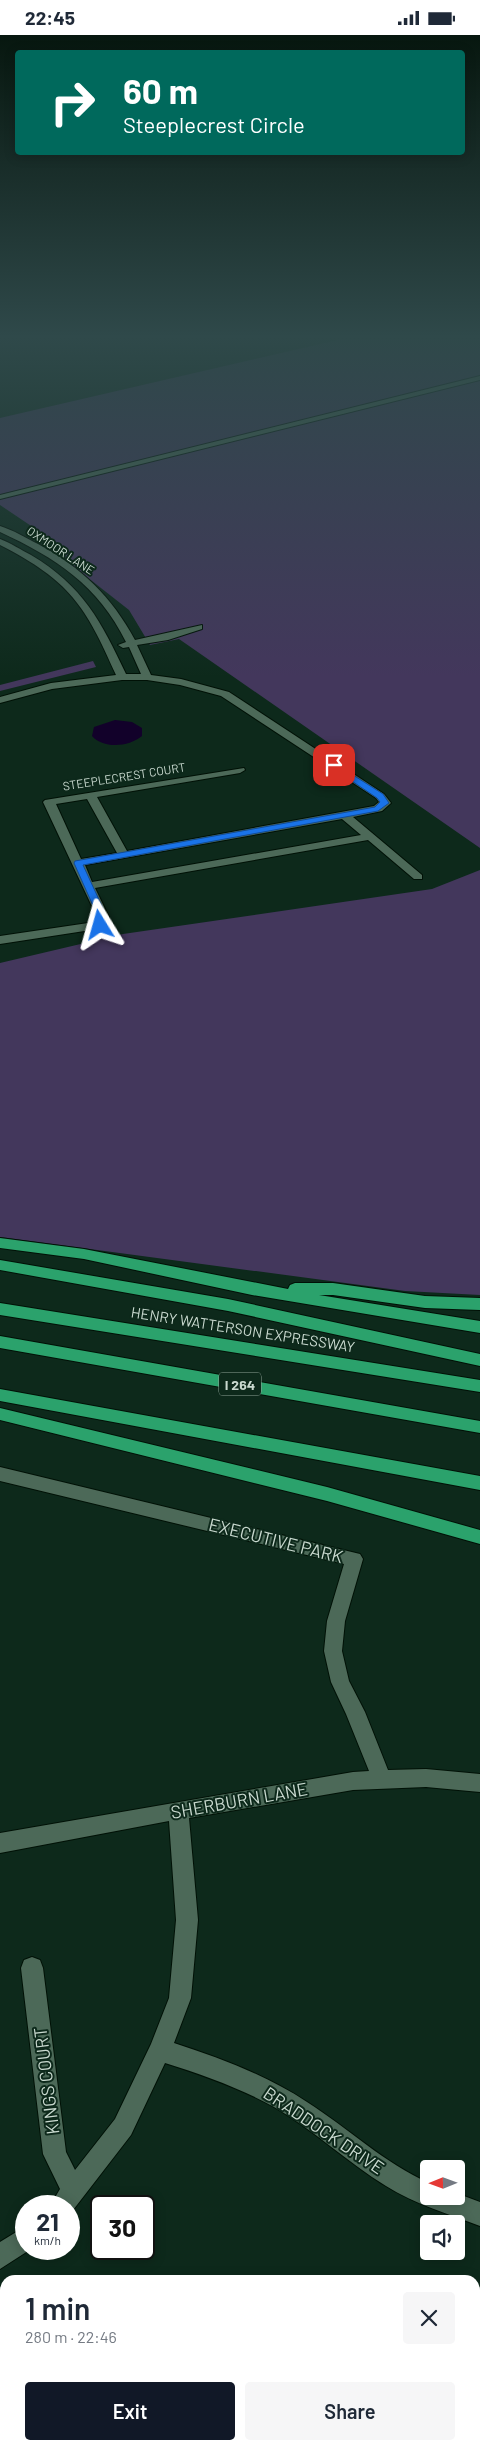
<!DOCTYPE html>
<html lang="en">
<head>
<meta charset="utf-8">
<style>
	body { margin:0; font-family:Barlow,sans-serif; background:#f6f6f7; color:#1f2937; height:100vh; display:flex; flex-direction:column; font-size:19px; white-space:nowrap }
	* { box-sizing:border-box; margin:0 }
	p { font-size:16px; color:#747a83 }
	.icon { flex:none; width:28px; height:28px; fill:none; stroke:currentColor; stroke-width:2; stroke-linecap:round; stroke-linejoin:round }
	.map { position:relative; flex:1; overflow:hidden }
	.side { position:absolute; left:0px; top:2240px; width:480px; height:175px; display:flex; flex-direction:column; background:#fff; border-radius:15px 15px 0 0; box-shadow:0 2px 12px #0003 }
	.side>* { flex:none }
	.guide { position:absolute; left:15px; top:15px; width:450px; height:105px; border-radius:5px; box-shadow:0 2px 12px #0003; background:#00695c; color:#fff; overflow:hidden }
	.needle { width:32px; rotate:269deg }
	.controls { position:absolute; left:420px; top:2125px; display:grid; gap:10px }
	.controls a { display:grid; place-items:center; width:45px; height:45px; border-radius:5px; background:#fff; box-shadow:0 2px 12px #0003; font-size:25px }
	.speed { position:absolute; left:15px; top:2160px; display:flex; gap:10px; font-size:25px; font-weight:700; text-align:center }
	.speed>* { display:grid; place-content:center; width:65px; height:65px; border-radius:50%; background:#fff; box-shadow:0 2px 12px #0003; line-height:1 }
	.speed small { font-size:12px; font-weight:400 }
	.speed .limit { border:2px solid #111; border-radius:8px; background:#fff; color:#111 }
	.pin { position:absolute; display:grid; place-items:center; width:42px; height:42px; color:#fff; margin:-21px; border-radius:10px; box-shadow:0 2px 8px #0006 }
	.me { position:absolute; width:55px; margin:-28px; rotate:352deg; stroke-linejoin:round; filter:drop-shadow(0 0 4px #0008) }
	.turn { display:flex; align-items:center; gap:18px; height:105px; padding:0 25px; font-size:22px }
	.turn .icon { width:65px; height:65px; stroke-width:2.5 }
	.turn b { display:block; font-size:35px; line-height:42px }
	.round { display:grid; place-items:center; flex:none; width:52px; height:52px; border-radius:5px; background:#f6f6f7 }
	.headline { display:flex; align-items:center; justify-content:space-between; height:85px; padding:0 25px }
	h1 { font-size:30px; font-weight:600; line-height:38px }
	.action { display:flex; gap:10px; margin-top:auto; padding:10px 25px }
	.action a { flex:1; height:58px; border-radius:5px; background:#111827; color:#fff; font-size:20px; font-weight:600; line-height:58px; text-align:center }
	.action a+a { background:#f6f6f7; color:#1f2937 }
	.status { display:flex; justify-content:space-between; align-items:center; height:35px; padding:0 25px; background:#fff; direction:ltr }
	.status svg { height:14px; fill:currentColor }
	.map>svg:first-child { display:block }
	.green { fill:#43375c }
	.water { fill:#12012a }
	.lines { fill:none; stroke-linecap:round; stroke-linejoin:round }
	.minor-casing { stroke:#001106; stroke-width:2 }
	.highway-casing { stroke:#001106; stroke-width:2 }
	.minor { fill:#4c6958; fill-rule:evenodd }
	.highway { fill:#2ba26c; fill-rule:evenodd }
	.route { fill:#1a73e8; stroke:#114b97 }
	.labels { text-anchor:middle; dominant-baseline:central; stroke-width:4; stroke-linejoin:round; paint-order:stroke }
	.far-street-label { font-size:12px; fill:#c9d9cf; stroke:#0d291b }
	.shield { fill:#0d291b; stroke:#91a499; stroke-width:1 }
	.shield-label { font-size:14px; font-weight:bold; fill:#c9d9cf }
	.street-label { font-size:15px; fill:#c9d9cf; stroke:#0d291b }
	.near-street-label { font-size:18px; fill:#c9d9cf; stroke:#0d291b }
</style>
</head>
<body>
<div class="status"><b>22:45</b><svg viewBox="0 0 49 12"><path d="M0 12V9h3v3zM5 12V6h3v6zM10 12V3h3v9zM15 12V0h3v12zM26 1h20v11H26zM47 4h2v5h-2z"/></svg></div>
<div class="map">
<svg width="480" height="2415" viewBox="0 0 480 2415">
	<rect width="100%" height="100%" fill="#0d291b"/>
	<!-- green -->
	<g class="green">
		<path d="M342,304h138v509l-301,-209 -29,6 -21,-35 -88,-69 8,-3 -49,-33v-87z"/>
		<path d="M93,626l3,6 -96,24v-6z"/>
		<path d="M480,835v425l-75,-4 -405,-54v-274l123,-29 309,-45z"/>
	</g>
	<!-- water -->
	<path class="water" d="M115,685l17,2 10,6v8c-13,11 -39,13 -50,0l2,-9z"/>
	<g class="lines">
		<!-- minor casing -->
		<g class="minor-casing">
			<g id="minor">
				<path d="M480,341v4l-480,119v-4z"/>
				<path d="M0,491c13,4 26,12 38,18 43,23 74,53 97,96l67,-15v4l-34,11 -31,5 14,30 30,4 48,13 155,102 7,9 -9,8 -29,6 69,58v4h-8l-46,-39 -273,48 14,29 -5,11 -104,16v-8l95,-14 2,-5 -54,-115 2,-2 199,-32 1,2 -5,3 -143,24 30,54 247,-45 5,-4 -3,-4 -155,-102 -41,-11 -33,-5h-25l-70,9 -52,14v-6l51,-14 65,-8c-31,-70 -46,-94 -116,-130v-6c11,4 21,11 31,16 52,31 70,66 95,119h15l-12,-27 -6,1 -5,-3 8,-3c-28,-57 -70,-84 -126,-110zM87,764l30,54 -36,6 -25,-55zM342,784l19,16 -269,47 -7,-17z"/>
				<path d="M0,1432l360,87 3,5 -18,62 -3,30 7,30 16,31 23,58 38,-1 54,5v18l-54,-5 -73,3 -164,28 9,102 -7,78 -17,45c46,15 92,32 133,59 41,26 77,61 122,81v13h27v-3l24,9v24c-32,-12 -65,-22 -94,-40 -39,-24 -72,-56 -112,-79 -34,-19 -71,-32 -109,-44l-34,72 -61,79 -1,1v-9h-19l10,-17 -17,-35 -22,-186 3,-8 8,-3 8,3 3,8 23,184 9,18 40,-51 36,-75 18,-46 7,-78 -7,-99 -169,32v-20l353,-61 16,-1 -23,-57 -15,-32 -7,-31 3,-30 17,-57 -344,-83z"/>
				<path d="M26,2191v23h5l-31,20v-27z"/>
				<path d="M480,2350v31l-5,2v-31z"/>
				<path d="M421,2410h29l-2,5h-29z"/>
			</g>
		</g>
		<!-- highway casing -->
		<g class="highway-casing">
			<g id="highway">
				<path d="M0,1203l84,11 204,40 2,-4 5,-2h38l92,13 55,2v12l-55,-2 -92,-13h-14l161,26v12l-228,-38 -168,-36 -84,-11z"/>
				<path d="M0,1225l228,39 252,55v12l-252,-55 -228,-41z"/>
				<path d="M0,1268l480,77v12l-480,-77z"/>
				<path d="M0,1301l480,85v12l-480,-85z"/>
				<path d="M0,1354l480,87v14l-480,-89z"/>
				<path d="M0,1373l327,79 153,43v14l-153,-43 -327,-81z"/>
			</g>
		</g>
		<!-- minor -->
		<use href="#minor" class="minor"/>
		<!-- highway -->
		<use href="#highway" class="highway"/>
	</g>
	<!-- sky -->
	<linearGradient id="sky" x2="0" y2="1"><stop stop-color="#07170f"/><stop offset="0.47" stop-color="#2f494a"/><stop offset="1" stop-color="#2f494a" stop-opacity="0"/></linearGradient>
	<rect width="480" height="642" fill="url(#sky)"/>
	<!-- route -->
	<path class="route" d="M334,728l49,31 6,9 -11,8 -295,54 24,52 -4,10 -8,-2 3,-8 -24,-54 1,-2 300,-54 5,-5 -3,-4 -46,-31 -1,-2z"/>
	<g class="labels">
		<!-- far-street labels -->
		<g class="far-street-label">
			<text transform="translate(61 515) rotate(33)">OXMOOR LANE</text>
			<text transform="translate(124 741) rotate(-9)">STEEPLECREST COURT</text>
		</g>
		<!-- shield labels -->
		<rect class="shield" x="219" y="1337.5" width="42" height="23" rx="4"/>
		<g class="shield-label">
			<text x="240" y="1349">I 264</text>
		</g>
		<!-- street labels -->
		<g class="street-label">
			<text transform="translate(243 1294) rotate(9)">HENRY WATTERSON EXPRESSWAY</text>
		</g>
		<!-- near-street labels -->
		<g class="near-street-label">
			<text transform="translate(276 1505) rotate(14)">EXECUTIVE PARK</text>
			<text transform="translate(239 1765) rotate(-10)">SHERBURN LANE</text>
			<text transform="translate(46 2046) rotate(-97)">KINGS COURT</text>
			<text transform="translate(324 2095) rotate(34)">BRADDOCK DRIVE</text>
		</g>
	</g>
</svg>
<div class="controls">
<a><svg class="needle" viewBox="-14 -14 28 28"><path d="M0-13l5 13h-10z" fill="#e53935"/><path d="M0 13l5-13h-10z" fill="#747a83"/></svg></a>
<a><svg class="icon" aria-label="sound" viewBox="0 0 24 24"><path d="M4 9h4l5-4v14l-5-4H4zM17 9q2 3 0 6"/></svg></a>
</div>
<div class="speed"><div>21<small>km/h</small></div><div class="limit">30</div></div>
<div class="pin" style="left:334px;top:730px;background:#d93025"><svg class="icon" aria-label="arrive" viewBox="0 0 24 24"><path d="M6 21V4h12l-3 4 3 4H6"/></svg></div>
<svg class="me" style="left:100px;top:890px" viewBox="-20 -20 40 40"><path d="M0-17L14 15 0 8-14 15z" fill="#1a73e8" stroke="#fff" stroke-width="4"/></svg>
<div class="guide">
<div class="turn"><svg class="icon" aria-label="right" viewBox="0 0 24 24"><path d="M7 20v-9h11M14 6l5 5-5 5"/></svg><div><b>60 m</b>Steeplecrest Circle</div></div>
</div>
<section class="side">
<div class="headline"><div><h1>1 min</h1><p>280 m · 22:46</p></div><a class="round"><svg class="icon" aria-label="close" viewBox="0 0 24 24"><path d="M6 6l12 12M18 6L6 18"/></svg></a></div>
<div class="action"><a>Exit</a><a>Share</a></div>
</section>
</div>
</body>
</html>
